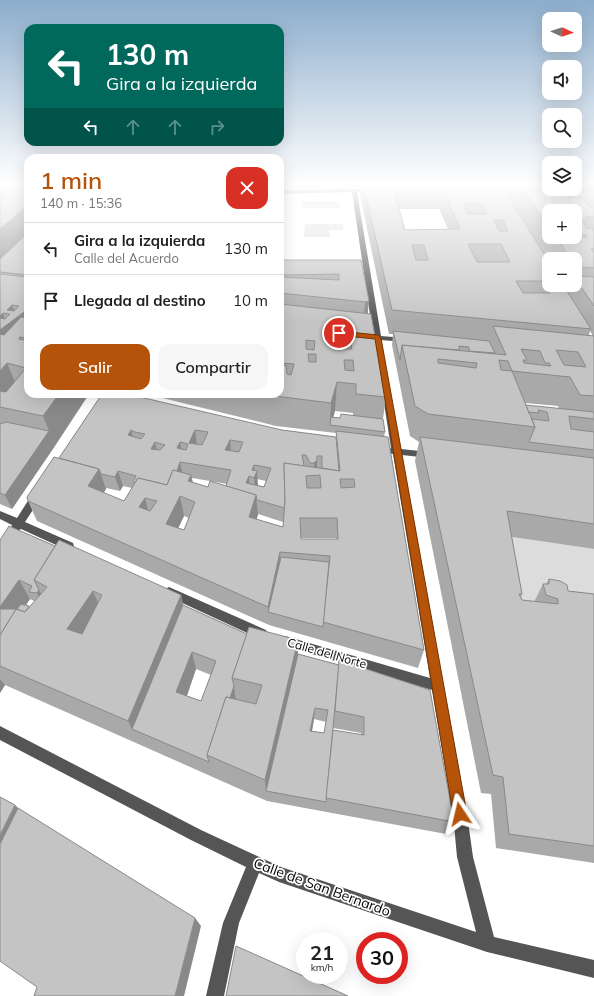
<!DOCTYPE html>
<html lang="es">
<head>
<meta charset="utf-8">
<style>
	body { margin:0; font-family:Mulish,sans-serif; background:#f6f6f6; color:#222; height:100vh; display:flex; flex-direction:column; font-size:15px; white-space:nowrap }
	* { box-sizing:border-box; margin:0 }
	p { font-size:13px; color:#767676 }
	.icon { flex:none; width:22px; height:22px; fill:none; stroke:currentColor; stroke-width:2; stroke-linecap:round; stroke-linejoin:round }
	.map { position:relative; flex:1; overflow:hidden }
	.sheet { position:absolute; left:24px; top:154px; width:260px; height:244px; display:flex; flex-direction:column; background:#fff; border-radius:12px; box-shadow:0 4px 16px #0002 }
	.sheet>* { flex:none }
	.guide { position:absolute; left:24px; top:24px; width:260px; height:122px; border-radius:12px; box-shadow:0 4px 16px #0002; background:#00695c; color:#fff; overflow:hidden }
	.needle { width:26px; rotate:93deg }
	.tools { position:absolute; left:542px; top:12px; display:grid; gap:8px }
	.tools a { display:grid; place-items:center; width:40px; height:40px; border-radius:8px; background:#fff; box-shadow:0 4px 16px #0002; font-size:20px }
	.speed { position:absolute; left:296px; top:932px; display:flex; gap:8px; font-size:20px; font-weight:700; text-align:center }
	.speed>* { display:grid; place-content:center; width:52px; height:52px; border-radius:50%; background:#fff; box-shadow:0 4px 16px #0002; line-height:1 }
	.speed small { font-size:10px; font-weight:400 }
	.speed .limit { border:6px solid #d22; background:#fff; color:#111 }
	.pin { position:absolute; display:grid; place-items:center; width:34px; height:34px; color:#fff; margin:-17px; border:2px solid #fff; border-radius:50%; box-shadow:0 1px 4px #0007 }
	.me { position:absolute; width:44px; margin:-22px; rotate:350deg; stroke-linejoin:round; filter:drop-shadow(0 0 3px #0008) }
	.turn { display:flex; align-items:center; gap:14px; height:84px; padding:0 16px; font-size:18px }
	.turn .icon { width:52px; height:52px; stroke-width:2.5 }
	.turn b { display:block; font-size:28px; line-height:34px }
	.lanes { display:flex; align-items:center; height:38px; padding:0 16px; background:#0003; justify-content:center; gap:20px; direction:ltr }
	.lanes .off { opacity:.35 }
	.round { display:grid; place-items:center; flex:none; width:42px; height:42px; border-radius:12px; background:#f6f6f6 }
	.overview { display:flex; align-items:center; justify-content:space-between; height:68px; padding:0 16px }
	h1 { font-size:24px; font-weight:600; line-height:30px; color:#b45309 }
	.button { display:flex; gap:8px; margin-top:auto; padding:8px 16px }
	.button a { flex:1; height:46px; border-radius:12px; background:#b45309; color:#fff; font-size:16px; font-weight:600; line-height:46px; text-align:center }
	.button a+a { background:#f6f6f6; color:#222 }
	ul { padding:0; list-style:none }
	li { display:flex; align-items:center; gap:12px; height:52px; padding:0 16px; border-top:1px solid #e0e0e0 }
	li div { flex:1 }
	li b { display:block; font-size:15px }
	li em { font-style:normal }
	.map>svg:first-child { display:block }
	.green { fill:#dcdcdc }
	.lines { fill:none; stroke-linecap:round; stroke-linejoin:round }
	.minor { fill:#555; fill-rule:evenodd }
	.wall { fill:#a9a9a9; fill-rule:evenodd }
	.shaded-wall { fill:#898989 }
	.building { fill:#c4c4c4; stroke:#898989; fill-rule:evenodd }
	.route { fill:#b45309; stroke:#753606 }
	.labels { text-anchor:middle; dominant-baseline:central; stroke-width:3.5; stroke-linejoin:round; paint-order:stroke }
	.street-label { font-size:12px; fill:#000; stroke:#fff }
	.near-street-label { font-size:14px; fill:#000; stroke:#fff }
</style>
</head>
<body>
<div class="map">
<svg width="594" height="996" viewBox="0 0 594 996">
	<rect width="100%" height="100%" fill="#fff"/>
	<!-- green -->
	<g class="green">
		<path d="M301,201h38l1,7h-39z"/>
		<path d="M305,224h38v6h-14l1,7h-26z"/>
		<path d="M498,535l96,14v70l-83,4z"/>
	</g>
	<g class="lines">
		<!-- minor -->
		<g class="minor">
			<path d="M290,183h15l11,3 -3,2z"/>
			<path d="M362,189v2l-5,1 24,144 24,2 4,2 -4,2 -24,-2 20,109 28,3 5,3 -5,3 -27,-3 65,359 6,43 21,80 100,23v18l-107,-26 -208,-70 -20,-9 -20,50 -15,73h-18l17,-73 23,-56 -55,-27 -191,-100v-14l201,104 80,37 195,65 -19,-75 -4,-43 -21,-124 -147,-44 -4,-1 -2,-4 2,-4 4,-1 145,42 -37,-224 -5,-1 -2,-2 5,-3 -17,-109 -7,-2 6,-2 -21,-143 -72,2v-4z"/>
			<path d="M37,492l5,4 -17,26 48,21 1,3 -1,3h-8l-44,-20 -5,3 -4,-1 -1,-3 1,-3 -12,-6v-8l17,7 16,-25z"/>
			<path d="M169,587l97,43 2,4 -2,4 -4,1 -4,-1 -93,-43 -2,-3 2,-3z"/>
		</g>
	</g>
	<!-- wall -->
	<g class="wall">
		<path d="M0,183h28v211h61l-77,115 -12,-5z"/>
		<path d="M326,183h223v6h26v-6h19v366l-82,-12 10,57 -1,3 1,3 12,2 9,-18h3l3,-5 19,12 26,3v269l-98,-15 -5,-54 -10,-1 -66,-332 4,-19 -9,-6 -18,-91 1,-11h-4l-29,-139v-7zM501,186h5l-1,5zM399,209h40l9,20 -43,1zM549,211l26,26h-26zM549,259h26v26h-26zM590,331l3,5 -4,-1zM525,403l33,3 1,3 -33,-4z"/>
		<path d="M280,260h81l7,54 18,83 -3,22 2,13 -1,5 40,213 -6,18 -149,-43 -232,-104 -9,-20 31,-43 43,-64 180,36 54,7v-4l-60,-7 -130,-32h134zM335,411l18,2v3l-13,2 -7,-1zM192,478l18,3 -2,6 -15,-4zM257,479l9,2 -2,6 -7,-2zM210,481l17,3 -1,2zM123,486l9,2 -8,13 -21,-8 3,-4v-1l14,3zM258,514l25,8v5l-27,-8zM184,516l5,2 -5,12 -6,-2zM301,538h35v1h-35z"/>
		<path d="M0,540l55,6 126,49 2,10 64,29 51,6v14l41,11 115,157 -8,12 -179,-33 -262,-116 -5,8zM30,599l4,2v1l-4,5 -1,-1 -3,-1zM196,669l15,6 -10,26 -14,-5zM314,719l12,3 -2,11 -12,-2zM333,728l28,5v2l-34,57z"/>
	</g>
	<!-- shaded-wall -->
	<g class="shaded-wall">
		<path d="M28,205v32l-28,27v-35z"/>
		<path d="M28,295v17h-2l2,6 -8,19 8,20 -28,-15v-26l3,-3 4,12 5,-4 -5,-11 5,-5 5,12 7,-17z"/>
		<path d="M369,301l-3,28 -3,2 2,-29z"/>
		<path d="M7,363l12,29 -19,15v-36z"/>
		<path d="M337,382l-2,29 -4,14h-1l1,-22z"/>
		<path d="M59,394h30l-34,52 -12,-30z"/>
		<path d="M131,430l4,15 -7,-10z"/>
		<path d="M195,430l2,15 -8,-2z"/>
		<path d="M49,431l6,15 -43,63 -7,-14z"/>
		<path d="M230,440l1,14 -6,-4z"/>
		<path d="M155,442l3,14 -7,-7z"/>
		<path d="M180,442l3,15 -6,-9z"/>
		<path d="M317,460v13h-3v-10z"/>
		<path d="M180,462l3,14 -15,15z"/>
		<path d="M254,465l1,11 2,-5 1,14 -3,7 -1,-14 -2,-8z"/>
		<path d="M99,469l7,20 -11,17 -7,-20z"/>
		<path d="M118,471l5,15 -3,5 -5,-14z"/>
		<path d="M191,475l4,20 -4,6 -3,-20z"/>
		<path d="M249,476l1,15 -4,-8z"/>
		<path d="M256,495l2,20 -7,22 -2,-20z"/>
		<path d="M180,496l4,20 -13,27 -5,-19z"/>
		<path d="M145,498l5,20 -11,-11z"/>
		<path d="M280,552l1,19 -13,41v-5z"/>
		<path d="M19,580l11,19 -19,28 -11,-17v-3z"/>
		<path d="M39,590l10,19 -2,3 -10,-19z"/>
		<path d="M93,591l12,28 -24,37 -14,-27z"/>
		<path d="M181,595l6,28 -55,106 -4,-8z"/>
		<path d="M298,640v27l-32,124 -1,-11z"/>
		<path d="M192,652l4,17 -14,40 -6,-17z"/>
		<path d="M0,679l5,6 -5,8z"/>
		<path d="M234,686l2,17 -25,53z"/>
		<path d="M315,708l-1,11 -4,23v-11z"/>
		<path d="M15,805l17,16 -32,68v-54z"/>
		<path d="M195,918l6,8 -17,70h-9z"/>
	</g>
	<!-- building -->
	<g class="building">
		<path d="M0,183h28v22l-28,24v-32l7,-6h-7z"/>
		<path d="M363,183h137l49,79v23h14l28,44 -199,-19zM443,188l17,41 -55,1 -12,-41zM463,204h18l6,10h-19zM494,220h9l5,11h-9zM468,244h33l9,18h-33zM412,245h12l4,15h-12zM516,281h26l8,12h-27z"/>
		<path d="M519,183h30v6h24l3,4 18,-2v5l-24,1 -2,1 15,1 8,9h3v9h-9l2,3h-4l3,8 8,1v20h-3l3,3v16l-17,-1 -2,-3v-5h-4l-15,-22h19v-26h-26v16zM576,234l10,1 1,2h-9z"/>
		<path d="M575,183h19v5l-19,-1z"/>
		<path d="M28,233v42l-28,-3v-13z"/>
		<path d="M280,260h81l8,41 -4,1 -85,-9v-16l59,3v-6l-59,1z"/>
		<path d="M0,274l28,3v18l-4,5 4,1v8l-28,21v-12l5,1 5,-5 -7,-1 -3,3zM12,305l7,1 -5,5 -7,-1z"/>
		<path d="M575,276l19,1v29l-19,-28z"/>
		<path d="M280,304l91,10 15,83 -30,-3v-10l-19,-2 -6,21 -56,-7 -9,-2h14v-31v3l6,-1 1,9 4,1 3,-11 -14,-1 1,-25h-1v-18h1l2,-3 -3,-1zM327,322l20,2 -1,3 -20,-2zM342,338l8,1 2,10h-9zM306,340l9,1 -1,9 -8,-1zM308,354h8v8h-7zM344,360h9l1,11 -9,-1z"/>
		<path d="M21,317l7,1v20l-8,-1 -1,2 9,2v53h31l-16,22 -43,-9v-16l6,1 20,-24 -19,-5 -7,8v-37l4,1z"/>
		<path d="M493,326l101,10v60l-14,-1 -10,-18 -58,-6 23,56 -107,-13 -13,-8 -13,-61 104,10zM521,349l19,2 5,12h4l2,3 -27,-3 -1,-3h4zM556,350l22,2 8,15 -22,-2zM438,359l39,4 -1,5 -38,-5zM499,360l9,1 4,10 -11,-1z"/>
		<path d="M393,331l96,10 6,12 -26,-2v-4l-10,-1v4l-57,-5 -2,15z"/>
		<path d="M102,394h25l155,36 54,7 3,34 -17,-3v-12h-5v4l-3,3h-4l-4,-8h-4l2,11 -20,-3 1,40v5l-28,-8 -1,-5 -30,-9 5,-16 -51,-8 -3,9 -4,-1 -6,15 -29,-7 -3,5 -2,-1 3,-6 -18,-5 -3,6 -14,-3 -2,-5 -40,-11zM131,430l4,2 10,2 -4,5 -13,-4zM195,430l13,2 -6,13 -13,-2zM230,440l13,2 -4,10 -14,-2zM155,442l10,3 -5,5 -9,-1zM180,442l8,2 -2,6 -9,-2zM254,465l17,3 -7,19 -18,-4 3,-7 5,2 3,-7 -5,-1z"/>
		<path d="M526,405l68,7v7l-25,-3 2,13 23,3v18l-65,-8 6,-15 -3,-8 17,2 -2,-9 -9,-2 1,3 -10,-1v1z"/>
		<path d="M341,414l42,5 2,13 -55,-7 1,-8 9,1z"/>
		<path d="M6,422l43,9 -44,64 -5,-2v-69z"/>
		<path d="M336,431l52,6 36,213 -101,-28 7,-66 -50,-4 -12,55 -240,-106 -1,-4 27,-40 45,12 -11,17 36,15 14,-23 29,7 6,-15 18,5 -3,6 20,6 2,-6 46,14 -7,22 34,10 2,-26 -1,-38 56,8zM320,475l1,13h-14l-1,-12zM340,479h14l1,8 -14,1zM180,496l15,6 -11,28 -18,-6zM145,498l12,3 -7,10 -11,-4zM300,518h37l1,21h-37z"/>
		<path d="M420,437l174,21v66l-87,-13 15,83h-3l3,6 36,4v-5l-12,-4 -3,-11h6v-5l11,2 7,4 1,6 26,3v252l-85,-12 -6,-57 -10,-2z"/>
		<path d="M9,526l46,20 -21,34 5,10 -2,3 -8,-1 3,-6 -13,-6 -19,27v-67z"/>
		<path d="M59,540l122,55 -53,126 -128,-55v-31l16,-26 9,3 22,-25 -13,-7zM93,591l9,4 -20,39 -15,-5z"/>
		<path d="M281,557l48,5 -6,65 -55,-15z"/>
		<path d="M21,604l8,2 -4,6 -8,-3z"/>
		<path d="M183,605l64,29 -15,44 2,8 -4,12 -4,-1 -19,58 2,7 -77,-33zM192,652l24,9 -15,40 -25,-9z"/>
		<path d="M0,609h16l-16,26z"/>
		<path d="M249,627l49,13 -33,140 -58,-25 19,-58 30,7 6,-19 -30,-7z"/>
		<path d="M298,654l41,11 -13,137 -60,-11zM315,708l13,2 -4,23 -14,-2z"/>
		<path d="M339,660l91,30 24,132 -128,-24 7,-68 31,5v-18l-29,-6z"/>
		<path d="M0,797l15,8 -15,30z"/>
		<path d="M18,808l177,110 -20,78h-141l3,-9 -37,-26v-117z"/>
		<path d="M236,946l112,50h-122z"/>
	</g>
	<!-- sky -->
	<linearGradient id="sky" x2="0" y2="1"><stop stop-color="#8cadcc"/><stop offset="0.57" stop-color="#fff"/><stop offset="1" stop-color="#fff" stop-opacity="0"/></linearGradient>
	<rect width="594" height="323" fill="url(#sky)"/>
	<!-- route -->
	<path class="route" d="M339,331l39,4 3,3 86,476 -2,5 -5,2 -5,-2 -2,-5 -78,-475 -39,-4 -1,-2z"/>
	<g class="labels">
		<!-- street labels -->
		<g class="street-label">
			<text transform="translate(327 653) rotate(16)">Calle del Norte</text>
		</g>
		<!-- near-street labels -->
		<g class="near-street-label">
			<text transform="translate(322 887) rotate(20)">Calle de San Bernardo</text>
		</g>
	</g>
</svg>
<div class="tools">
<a><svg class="needle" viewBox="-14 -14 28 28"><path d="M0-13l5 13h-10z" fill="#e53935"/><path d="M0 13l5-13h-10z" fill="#767676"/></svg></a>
<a><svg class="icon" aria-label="sound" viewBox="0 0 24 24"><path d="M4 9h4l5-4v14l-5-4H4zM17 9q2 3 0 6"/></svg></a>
<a><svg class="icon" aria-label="search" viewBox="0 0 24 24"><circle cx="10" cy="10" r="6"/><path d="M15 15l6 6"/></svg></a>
<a><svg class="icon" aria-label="layers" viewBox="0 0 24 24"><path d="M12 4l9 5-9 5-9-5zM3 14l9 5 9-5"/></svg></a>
<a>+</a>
<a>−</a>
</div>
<div class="speed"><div>21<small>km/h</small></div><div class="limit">30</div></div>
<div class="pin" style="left:339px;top:333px;background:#d93025"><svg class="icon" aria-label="arrive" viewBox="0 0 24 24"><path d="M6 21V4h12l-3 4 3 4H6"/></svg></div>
<svg class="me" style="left:460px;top:814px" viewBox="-20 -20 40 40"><path d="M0-17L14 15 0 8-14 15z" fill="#b45309" stroke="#fff" stroke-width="4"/></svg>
<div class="guide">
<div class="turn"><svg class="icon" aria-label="left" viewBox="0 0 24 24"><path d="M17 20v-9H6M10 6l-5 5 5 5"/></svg><div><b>130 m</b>Gira a la izquierda</div></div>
<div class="lanes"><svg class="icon" aria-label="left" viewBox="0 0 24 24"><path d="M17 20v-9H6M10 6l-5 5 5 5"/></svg><svg class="icon off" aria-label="ahead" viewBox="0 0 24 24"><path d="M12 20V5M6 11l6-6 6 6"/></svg><svg class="icon off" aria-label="ahead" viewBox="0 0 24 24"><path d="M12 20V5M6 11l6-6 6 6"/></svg><svg class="icon off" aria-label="right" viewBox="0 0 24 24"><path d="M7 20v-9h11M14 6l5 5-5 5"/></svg></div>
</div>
<section class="sheet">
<div class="overview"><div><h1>1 min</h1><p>140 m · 15:36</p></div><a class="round" style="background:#d93025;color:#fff"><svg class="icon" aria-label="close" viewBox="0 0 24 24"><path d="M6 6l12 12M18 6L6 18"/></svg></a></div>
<ul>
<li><svg class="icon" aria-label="left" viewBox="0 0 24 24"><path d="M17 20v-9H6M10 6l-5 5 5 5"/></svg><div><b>Gira a la izquierda</b><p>Calle del Acuerdo</p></div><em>130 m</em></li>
<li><svg class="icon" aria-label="arrive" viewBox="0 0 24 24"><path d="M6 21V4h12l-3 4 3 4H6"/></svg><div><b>Llegada al destino</b></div><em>10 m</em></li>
</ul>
<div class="button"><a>Salir</a><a>Compartir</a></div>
</section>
</div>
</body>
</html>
